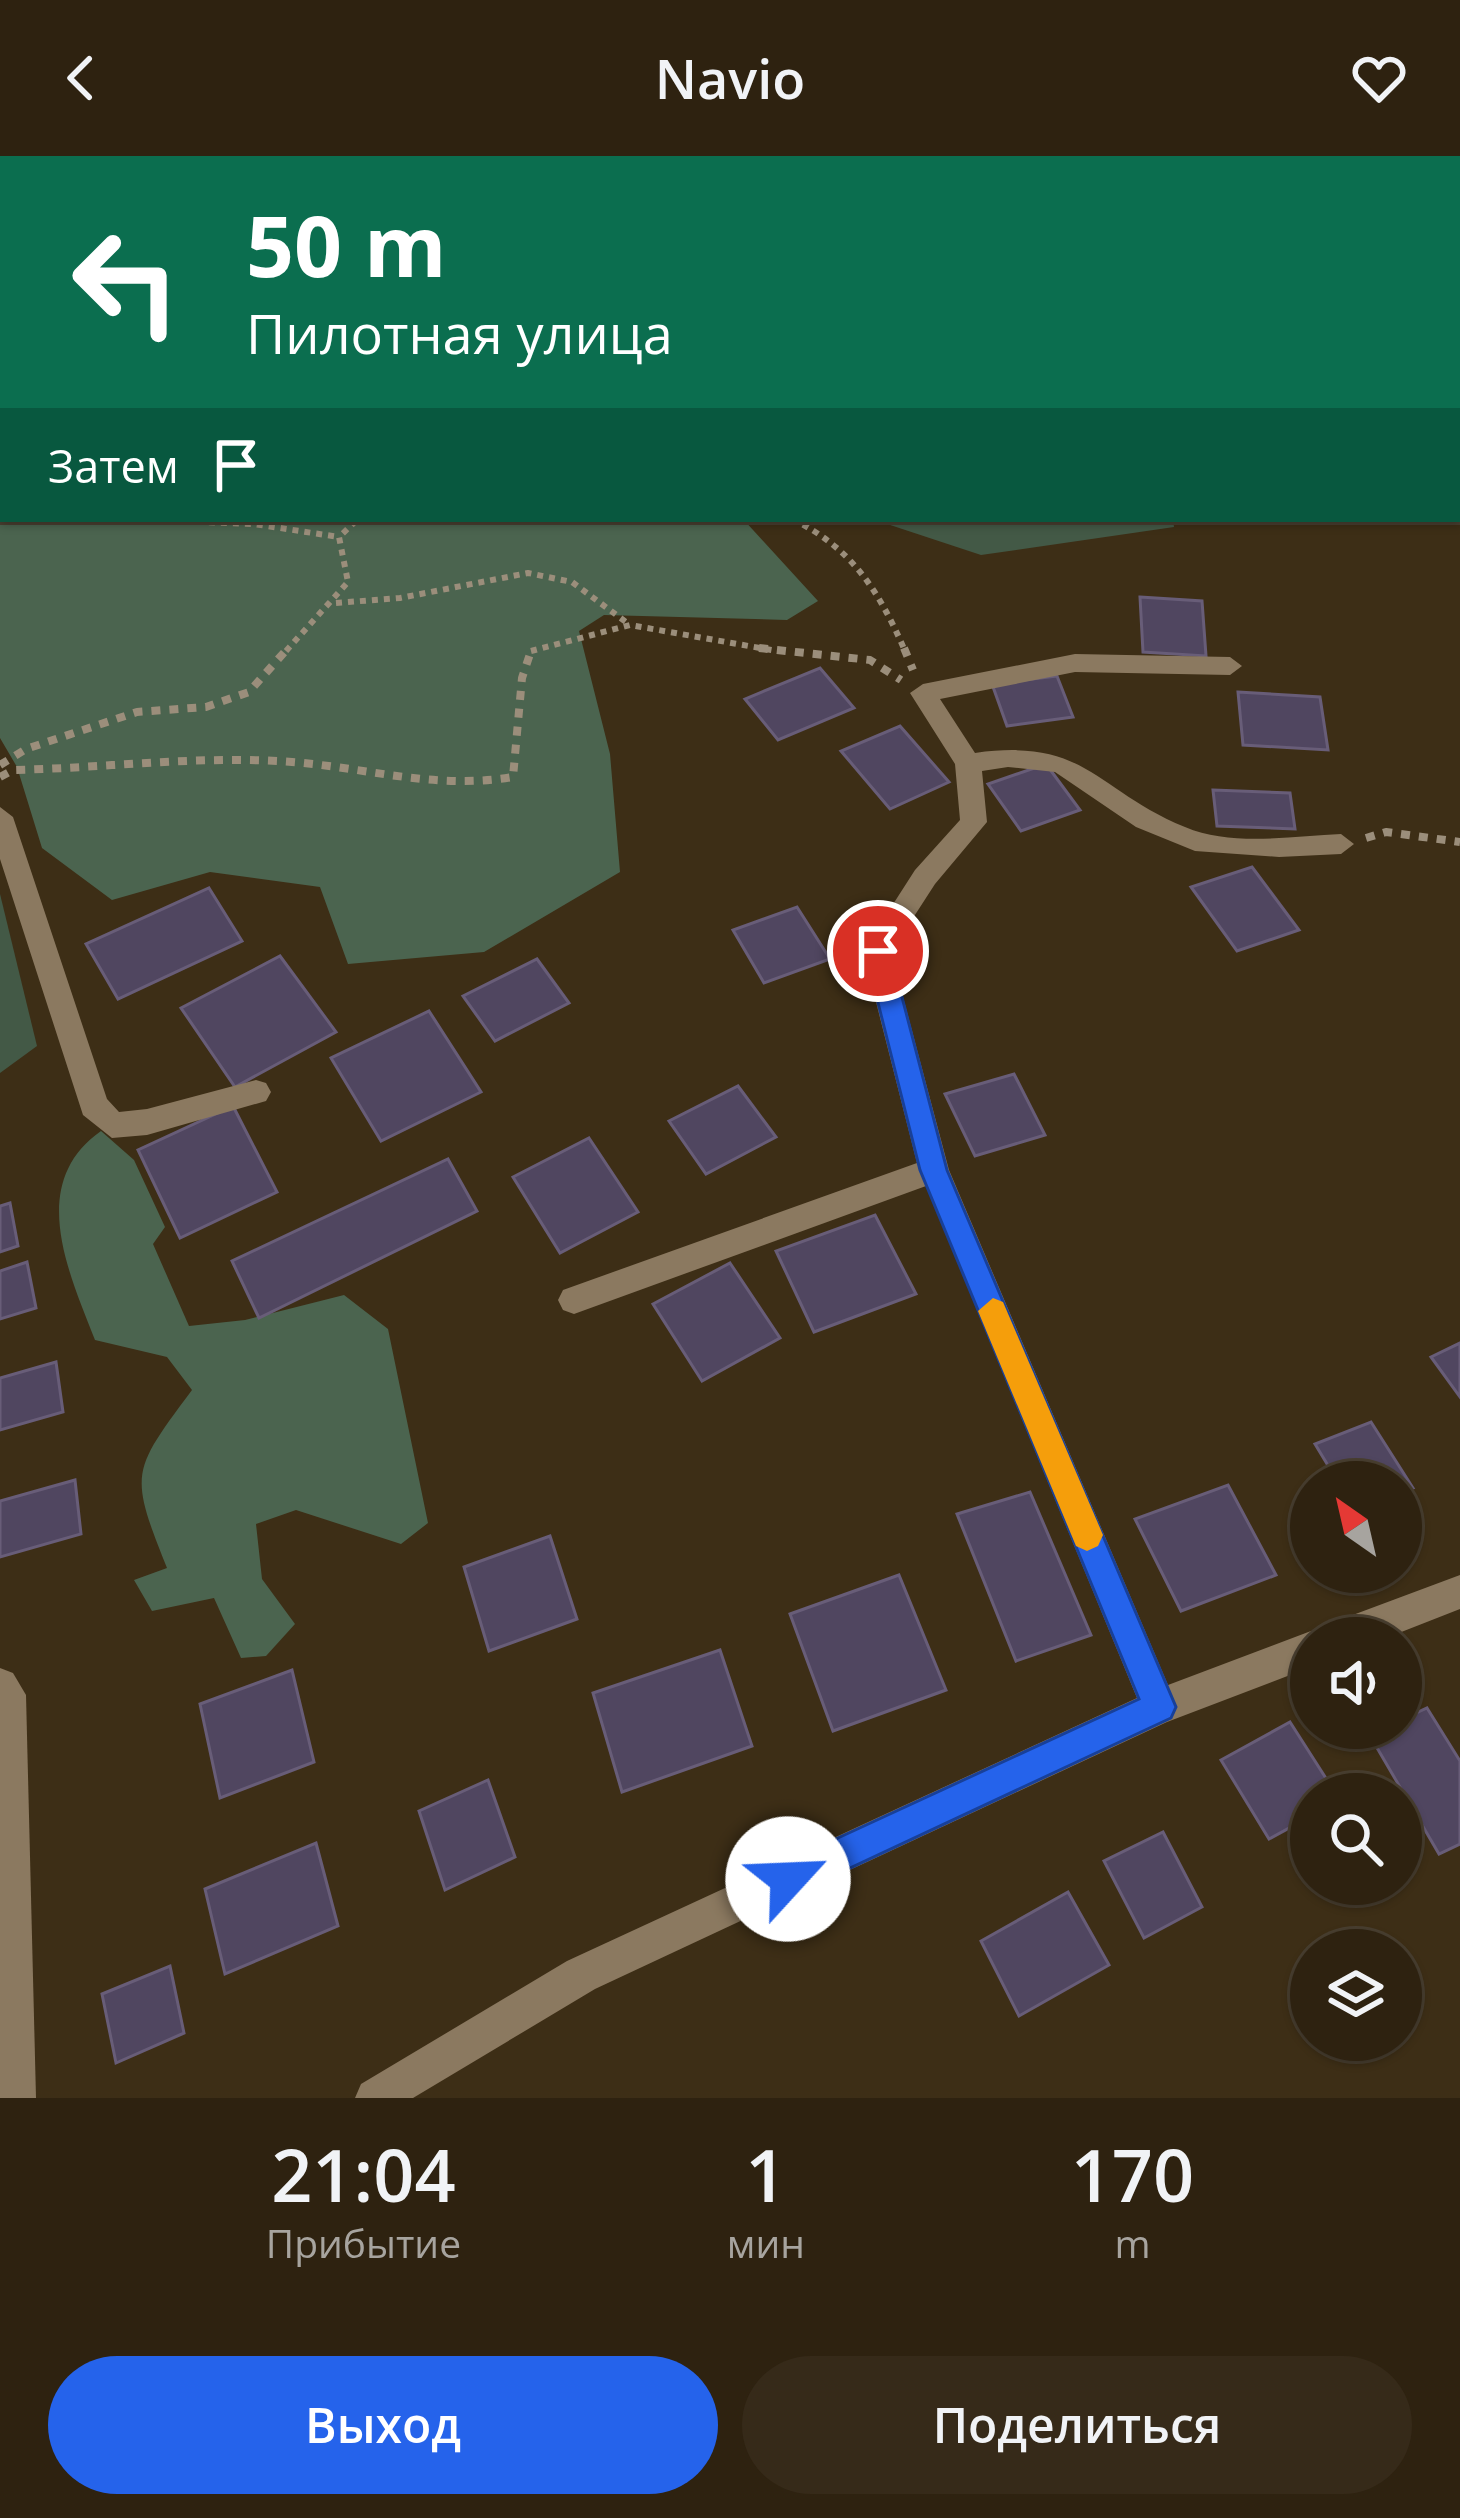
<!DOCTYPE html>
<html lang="ru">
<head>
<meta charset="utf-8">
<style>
	body { margin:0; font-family:"Open Sans",sans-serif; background:#362a19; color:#f1f3f6; height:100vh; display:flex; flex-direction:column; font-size:45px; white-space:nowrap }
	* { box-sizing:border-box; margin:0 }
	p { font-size:39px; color:#a7a49f }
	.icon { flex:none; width:66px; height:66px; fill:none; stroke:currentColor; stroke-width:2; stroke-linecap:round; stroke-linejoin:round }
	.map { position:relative; height:1942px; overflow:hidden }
	.details { display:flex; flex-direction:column; background:#2e2210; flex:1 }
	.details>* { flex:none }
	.hud { position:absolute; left:0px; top:0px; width:1461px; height:366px; box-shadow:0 3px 9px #0004,0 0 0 3px #493f30; background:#0b6e4f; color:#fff; overflow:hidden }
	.needle { width:78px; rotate:326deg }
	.controls { position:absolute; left:1290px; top:1305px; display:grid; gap:24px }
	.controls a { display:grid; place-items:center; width:132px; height:132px; border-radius:50%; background:#2e2210; box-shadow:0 3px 9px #0004,0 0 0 3px #493f30; font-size:60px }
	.pin { position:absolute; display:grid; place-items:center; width:102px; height:102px; color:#fff; margin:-51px; border:6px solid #fff; border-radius:50%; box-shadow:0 3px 12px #0007 }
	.me { position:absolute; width:132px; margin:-66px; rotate:65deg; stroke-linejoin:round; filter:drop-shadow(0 0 9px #0008) }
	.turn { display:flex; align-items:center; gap:42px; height:252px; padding:0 48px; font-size:54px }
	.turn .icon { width:156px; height:156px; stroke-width:2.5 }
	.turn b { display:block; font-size:84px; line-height:102px }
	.then { display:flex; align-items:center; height:114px; padding:0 48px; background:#0003; gap:24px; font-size:45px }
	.eta { display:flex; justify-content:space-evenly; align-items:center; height:204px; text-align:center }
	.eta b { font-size:72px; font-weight:600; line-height:84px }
	.primary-button { display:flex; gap:24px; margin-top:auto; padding:24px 48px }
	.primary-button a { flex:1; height:138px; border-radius:72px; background:#2563eb; color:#fff; font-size:48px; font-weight:600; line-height:138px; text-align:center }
	.primary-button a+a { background:#362a19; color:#f1f3f6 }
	header { display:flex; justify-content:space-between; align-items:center; height:156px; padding:0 48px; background:#2e2210; font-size:54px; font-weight:600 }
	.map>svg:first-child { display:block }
	.green { fill:#435946 }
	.forest { fill:#4b644f }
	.building { fill:#504660; stroke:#685d78; stroke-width:3 }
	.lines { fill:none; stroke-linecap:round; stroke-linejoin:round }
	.path-far1 { stroke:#9b8e7b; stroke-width:6; stroke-dasharray:6 6; stroke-linecap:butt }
	.path { stroke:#9b8e7b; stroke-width:8; stroke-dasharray:9 9; stroke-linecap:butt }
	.minor { fill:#8b7960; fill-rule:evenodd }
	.route { fill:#2563eb; stroke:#184099; stroke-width:3 }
	.slow { fill:#f59e0b }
</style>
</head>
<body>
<header><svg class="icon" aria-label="back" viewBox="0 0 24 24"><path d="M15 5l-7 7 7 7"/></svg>Navio<svg class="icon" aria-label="heart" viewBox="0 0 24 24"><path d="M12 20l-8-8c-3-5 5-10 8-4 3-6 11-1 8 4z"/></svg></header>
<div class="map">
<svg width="1460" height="1942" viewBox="0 0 1460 1942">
	<rect width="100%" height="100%" fill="#3d2e16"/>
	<!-- green -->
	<g class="green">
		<path d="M872,363h301l1,8 -193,28z"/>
		<path d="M0,738l37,152 -37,27z"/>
	</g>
	<!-- forest -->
	<g class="forest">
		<path d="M0,0h497l-494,3v360h740l75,82 -31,19 -183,-5 -25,16 31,123 10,118 -136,80 -136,12 -28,-77 -110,-15 -98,28 -70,-52 -25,-81 -17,-29z"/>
		<path d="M101,975l33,29 31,67 -12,17 36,82 56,-6 99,-25 44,34 40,194 -27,21 -105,-34 -40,14 6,55 33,45 -29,32 -25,2 -27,-60 -62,13 -18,-31 33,-12c-38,-95 -36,-96 25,-178l-25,-33 -72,-17c-27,-69 -68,-157 6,-209z"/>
	</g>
	<!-- building -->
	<g class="building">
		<path d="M1140,441l62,4 4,55 -63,-4z"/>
		<path d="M820,512l34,40 -76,32 -33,-41z"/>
		<path d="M1057,520l16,41 -66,9 -15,-42z"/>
		<path d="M1238,536l82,5 8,53 -85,-5z"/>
		<path d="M900,570l49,56 -59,27 -49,-58z"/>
		<path d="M1046,608l34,46 -59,21 -33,-47z"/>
		<path d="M1213,634l77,3 5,36 -78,-3z"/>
		<path d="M1252,711l47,63 -62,21 -46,-64z"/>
		<path d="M209,732l33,53 -124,58 -32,-55z"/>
		<path d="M797,751l33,52 -66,24 -31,-53z"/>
		<path d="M280,800l56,76 -101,55 -54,-79z"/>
		<path d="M537,803l32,44 -74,38 -32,-45z"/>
		<path d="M429,855l52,81 -100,49 -50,-83z"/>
		<path d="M1014,918l31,61 -70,21 -30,-62z"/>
		<path d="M738,930l38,51 -70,37 -37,-53z"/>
		<path d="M233,950l44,86 -97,46 -42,-88z"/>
		<path d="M589,982l49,74 -78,41 -47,-76z"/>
		<path d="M448,1003l29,52 -218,107 -27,-57z"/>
		<path d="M10,1047l8,43 -18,6v-46z"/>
		<path d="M875,1059l41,79 -102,38 -38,-81z"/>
		<path d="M27,1106l9,46 -36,11v-48z"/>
		<path d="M730,1107l50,75 -78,43 -49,-77z"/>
		<path d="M1460,1187v54l-29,-40z"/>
		<path d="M56,1206l7,50 -63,18v-52z"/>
		<path d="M1371,1266l42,66 -12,5v-11h-63l-23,-38z"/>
		<path d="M75,1324l6,54 -81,23v-56z"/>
		<path d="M1228,1329l48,90 -95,36 -46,-92z"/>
		<path d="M1030,1336l61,143 -75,26 -59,-147z"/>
		<path d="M550,1380l27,83 -88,32 -25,-84z"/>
		<path d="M899,1419l47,115 -113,41 -43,-117z"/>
		<path d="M720,1494l32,96 -130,46 -29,-99z"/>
		<path d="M292,1514l22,92 -94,36 -20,-94z"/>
		<path d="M1427,1552l33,53v83l-21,10 -70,-120 32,-6v-8z"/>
		<path d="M1290,1566l46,72h-25v22l-42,23 -48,-79z"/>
		<path d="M488,1624l27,77 -70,33 -26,-79z"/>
		<path d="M1163,1676l39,75 -58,31 -40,-77z"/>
		<path d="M316,1687l22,83 -113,48 -20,-85z"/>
		<path d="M1068,1736l41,73 -90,51 -38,-75z"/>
		<path d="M170,1810l14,67 -68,30 -14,-69z"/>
	</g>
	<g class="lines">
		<!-- path-far1 -->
		<g class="path-far1">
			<path d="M357,0l5,3"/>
			<path d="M125,363l129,5 85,13"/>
			<path d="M792,363c60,29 87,72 113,132"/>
			<path d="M336,447l64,-5 128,-25 44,9 58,43"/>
			<path d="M286,495l62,-69 -9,-45 19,-18"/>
			<path d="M531,495l99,-26 147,26"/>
		</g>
		<!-- path -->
		<g class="path">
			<path d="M759,492l111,12 31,20"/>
			<path d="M904,492l9,22"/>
			<path d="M0,609l26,-16 111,-37 69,-5 43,-15 39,-44"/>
			<path d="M0,621l13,-7c93,-2 186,-15 279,-8 76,6 144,28 221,15l9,-99 10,-30"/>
			<path d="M1366,682l20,-6 74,10"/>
		</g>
		<!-- minor -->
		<g class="minor">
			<rect x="1458" y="175" width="2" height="12"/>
			<path d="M1075,498l155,3 12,9 -12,9 -155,-3 -135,27 35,54c112,-16 121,38 210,74 47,20 107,9 156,7l13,10 -13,10 -62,3 -84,-6 -59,-24 -81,-55 -47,-5 -26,4 5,51 -52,62 -44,68 58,218 219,515 143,-54 11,5 4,-11 134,-50v34l-74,29h-75v29l-144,55 -572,267 -182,109h-58l6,-14 206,-123 570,-263 -211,-512 -352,128 -11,-4 -5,-10 5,-10 354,-127 -54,-212 52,-81 45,-50 -5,-56 -45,-71 13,-9z"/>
			<path d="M0,651l13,10 94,282 12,13 28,-3 109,-29 10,3 5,9 -5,9 -119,34 -35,3 -29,-23 -83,-256z"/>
			<path d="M0,1512l13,5 13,22 10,403h-36z"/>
		</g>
	</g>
	<!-- route -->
	<path class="route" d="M878,785l12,10 57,219 229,537 -5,11 -383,179 -13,-5 -5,-13 5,-12 364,-168 -219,-529 -55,-219z"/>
	<!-- slow -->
	<path class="slow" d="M993,1142l10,4 100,233 -5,11 -11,5 -11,-5 -98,-235z"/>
</svg>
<div class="controls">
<a><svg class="needle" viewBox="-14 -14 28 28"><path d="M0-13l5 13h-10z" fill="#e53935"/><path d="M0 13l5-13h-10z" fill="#a7a49f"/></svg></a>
<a><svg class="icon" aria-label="sound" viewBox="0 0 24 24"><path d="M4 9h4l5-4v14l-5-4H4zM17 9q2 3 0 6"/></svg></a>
<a><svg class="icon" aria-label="search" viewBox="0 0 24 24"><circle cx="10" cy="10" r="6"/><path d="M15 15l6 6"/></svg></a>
<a><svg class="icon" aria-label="layers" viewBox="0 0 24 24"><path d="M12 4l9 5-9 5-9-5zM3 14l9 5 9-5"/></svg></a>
</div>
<div class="pin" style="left:878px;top:795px;background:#d93025"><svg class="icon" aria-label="arrive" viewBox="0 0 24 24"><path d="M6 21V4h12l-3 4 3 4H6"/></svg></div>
<svg class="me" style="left:788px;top:1723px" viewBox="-20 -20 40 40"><circle r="19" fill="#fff"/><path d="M0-13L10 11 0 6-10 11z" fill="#2563eb"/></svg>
<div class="hud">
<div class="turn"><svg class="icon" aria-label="left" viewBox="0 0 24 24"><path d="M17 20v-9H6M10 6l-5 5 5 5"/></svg><div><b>50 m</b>Пилотная улица</div></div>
<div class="then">Затем<svg class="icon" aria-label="arrive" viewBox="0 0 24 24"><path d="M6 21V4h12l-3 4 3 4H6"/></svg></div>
</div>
</div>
<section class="details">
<div class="eta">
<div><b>21:04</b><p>Прибытие</p></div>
<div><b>1</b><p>мин</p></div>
<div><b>170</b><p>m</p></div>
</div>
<div class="primary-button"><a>Выход</a><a>Поделиться</a></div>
</section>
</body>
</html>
